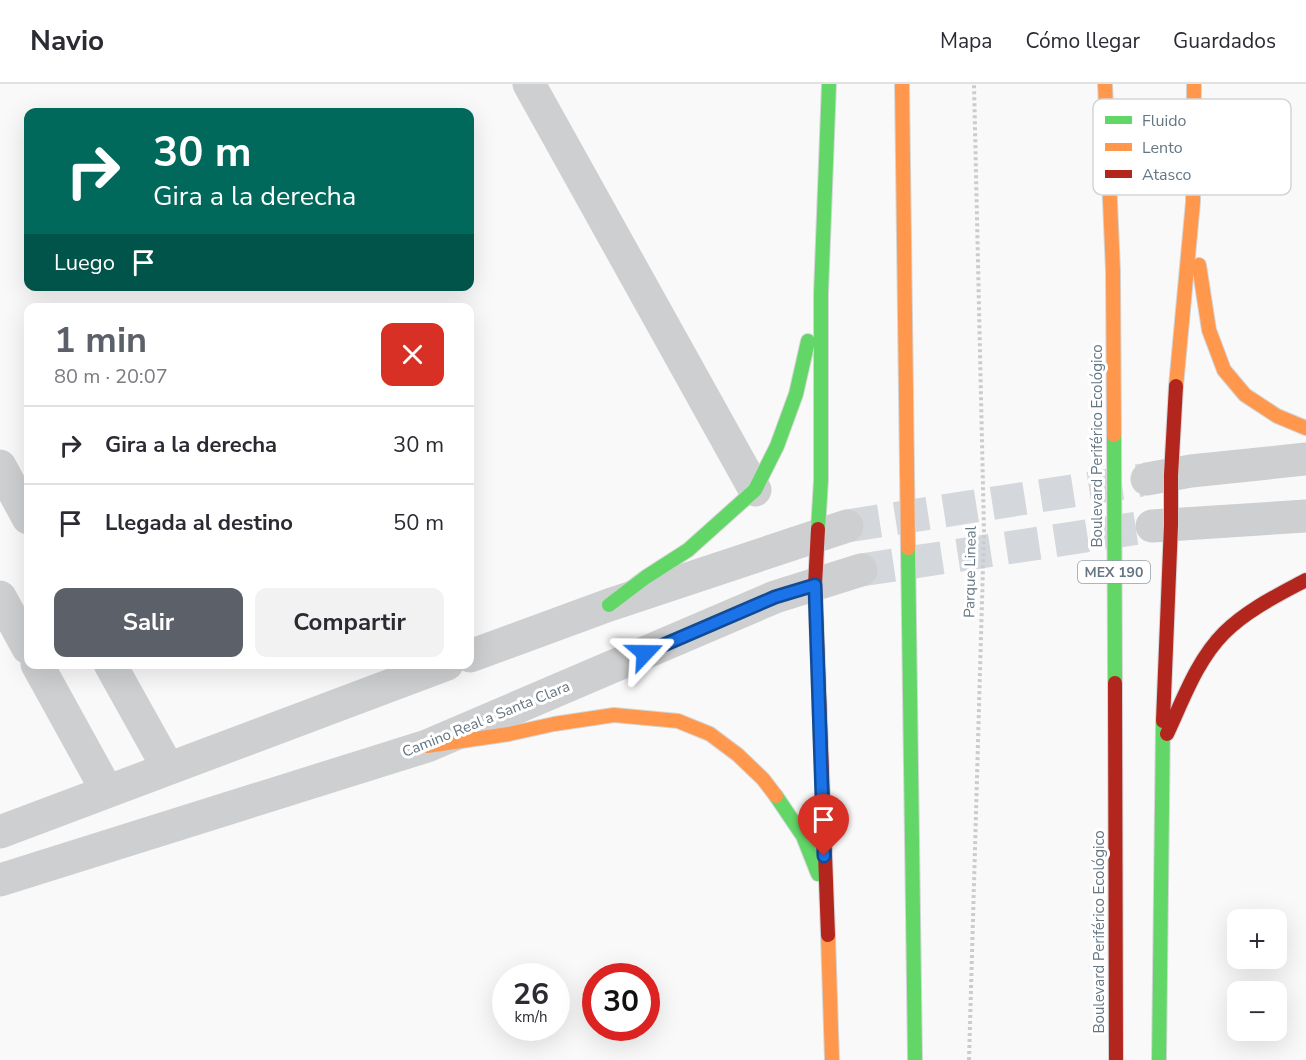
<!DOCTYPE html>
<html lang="es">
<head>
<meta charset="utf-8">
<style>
	body { margin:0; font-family:"Nunito Sans",sans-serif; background:#f2f2f3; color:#2b2b33; height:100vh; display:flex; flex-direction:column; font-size:22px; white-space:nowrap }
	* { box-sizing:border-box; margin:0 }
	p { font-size:20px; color:#7c7c81 }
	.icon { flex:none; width:33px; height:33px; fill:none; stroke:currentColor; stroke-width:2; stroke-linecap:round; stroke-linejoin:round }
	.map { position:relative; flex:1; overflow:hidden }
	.panel { position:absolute; left:24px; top:219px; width:450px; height:366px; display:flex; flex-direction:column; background:#fff; border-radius:12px; box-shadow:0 6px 24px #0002 }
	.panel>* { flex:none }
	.guide { position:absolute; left:24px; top:24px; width:450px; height:183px; border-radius:12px; box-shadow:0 6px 24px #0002; background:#00695c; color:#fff; overflow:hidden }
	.controls { position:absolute; left:1227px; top:825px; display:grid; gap:12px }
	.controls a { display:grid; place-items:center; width:60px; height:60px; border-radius:12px; background:#fff; box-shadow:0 6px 24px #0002; font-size:30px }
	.speed { position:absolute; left:492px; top:879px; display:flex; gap:12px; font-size:30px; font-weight:700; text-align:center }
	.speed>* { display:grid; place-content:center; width:78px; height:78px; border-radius:50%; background:#fff; box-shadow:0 6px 24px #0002; line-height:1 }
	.speed small { font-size:15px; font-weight:400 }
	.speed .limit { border:9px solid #d22; background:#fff; color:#111 }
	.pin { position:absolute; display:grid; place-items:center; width:51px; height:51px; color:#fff; margin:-62px -26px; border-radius:50% 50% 50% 0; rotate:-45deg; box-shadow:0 0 6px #0007 }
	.pin .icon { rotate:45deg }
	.me { position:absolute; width:66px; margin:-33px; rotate:67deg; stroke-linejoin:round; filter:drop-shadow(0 0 4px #0008) }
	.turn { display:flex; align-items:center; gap:21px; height:126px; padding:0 30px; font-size:27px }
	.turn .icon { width:78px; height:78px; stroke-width:2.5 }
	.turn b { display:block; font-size:42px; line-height:51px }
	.then { display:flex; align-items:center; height:57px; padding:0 30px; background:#0003; gap:12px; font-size:22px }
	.round { display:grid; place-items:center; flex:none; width:63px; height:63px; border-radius:12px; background:#f2f2f3 }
	.summary { display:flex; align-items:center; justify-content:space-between; height:102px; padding:0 30px }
	h1 { font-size:36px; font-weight:700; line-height:45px; color:#5c6169 }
	.button { display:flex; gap:12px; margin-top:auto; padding:12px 30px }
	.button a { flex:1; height:69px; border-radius:12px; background:#5c6169; color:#fff; font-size:24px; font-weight:700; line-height:69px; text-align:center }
	.button a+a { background:#f2f2f3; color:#2b2b33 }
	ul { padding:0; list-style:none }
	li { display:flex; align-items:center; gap:18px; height:78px; padding:0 30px; border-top:2px solid #e1e1e2 }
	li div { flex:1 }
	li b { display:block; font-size:22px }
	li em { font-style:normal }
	header { display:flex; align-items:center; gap:36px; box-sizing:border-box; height:84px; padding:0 30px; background:#fff; border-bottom:2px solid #e1e1e2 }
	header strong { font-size:28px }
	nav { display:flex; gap:33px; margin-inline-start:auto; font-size:21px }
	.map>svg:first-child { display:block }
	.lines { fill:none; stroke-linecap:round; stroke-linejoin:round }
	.street-tunnel { stroke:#d4d8dc; stroke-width:33; stroke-dasharray:33 16; stroke-linecap:butt }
	.fast-casing { stroke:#d5d6d6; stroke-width:16 }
	.slow-casing { stroke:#d5d6d6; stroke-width:16 }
	.jam-casing { stroke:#d5d6d6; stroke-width:16 }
	.path { stroke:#cbcccd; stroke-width:4; stroke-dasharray:3 3; stroke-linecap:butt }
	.street { stroke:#cecfd0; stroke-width:33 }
	.fast { stroke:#63d668; stroke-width:14 }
	.slow { stroke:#ff974d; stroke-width:14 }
	.jam { stroke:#b3261e; stroke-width:14 }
	.route-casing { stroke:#114b97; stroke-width:15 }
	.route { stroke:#1a73e8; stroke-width:10 }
	.labels { text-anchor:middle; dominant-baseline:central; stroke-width:6; stroke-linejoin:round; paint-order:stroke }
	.shield { fill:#fff; stroke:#939fa8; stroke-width:1.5 }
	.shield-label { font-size:14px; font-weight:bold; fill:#657683 }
	.street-label { font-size:15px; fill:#657683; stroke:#fff }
	.key { fill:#fff; stroke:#d1d6da; stroke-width:1.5 }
	.key-label { font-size:16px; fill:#657683 }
</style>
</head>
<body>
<header>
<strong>Navio</strong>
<nav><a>Mapa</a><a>Cómo llegar</a><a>Guardados</a></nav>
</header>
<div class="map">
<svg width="1306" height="976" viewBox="0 0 1306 976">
	<rect width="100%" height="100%" fill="#f9f9f9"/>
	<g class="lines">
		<!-- street-tunnel -->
		<g class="street-tunnel">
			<path d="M847,442l295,-46"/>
			<path d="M861,486l291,-44"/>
		</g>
		<!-- fast casing -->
		<g class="fast-casing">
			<g id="fast">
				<path d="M1114,351l1,248"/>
				<path d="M818,445l3,-49v-187l8,-209"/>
				<path d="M908,464l7,512"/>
				<path d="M609,521l37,-28 42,-27 67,-60 22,-44 19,-52 12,-53"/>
				<path d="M776,712l27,40 15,38"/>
				<path d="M1159,976l4,-339"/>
			</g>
		</g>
		<!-- slow casing -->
		<g class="slow-casing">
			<g id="slow">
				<path d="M902,0l6,464"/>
				<path d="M1105,0l8,187 1,164"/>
				<path d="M1199,181l10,65 15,40 21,25 32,21 29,12"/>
				<path d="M1176,302l17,-184 1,-118"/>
				<path d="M427,662l82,-12 45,-10 60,-9 64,6 32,13 28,21 25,24 13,17"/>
				<path d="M828,851l4,125"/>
			</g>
		</g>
		<!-- jam casing -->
		<g class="jam-casing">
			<g id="jam">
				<path d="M818,445l-3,56 13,350"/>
				<path d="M1115,599l1,377"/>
				<path d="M1163,637l8,-196v-50l5,-89"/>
				<path d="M1167,650c16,-34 30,-74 57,-101 23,-23 54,-38 82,-53"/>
			</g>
		</g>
		<!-- path -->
		<path class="path" d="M969,976l15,-529 -10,-447"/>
		<!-- street -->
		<g class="street">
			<path d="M529,0l226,406"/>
			<path d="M0,382l28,52"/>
			<path d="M1147,395l44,-8 115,-12"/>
			<path d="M1152,442l154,-10"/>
			<path d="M0,513l28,51"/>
			<path d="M470,572l139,-51 238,-79"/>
			<path d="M37,580l70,127"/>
			<path d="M110,580l58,104"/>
			<path d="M0,748l447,-168"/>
			<path d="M0,796l427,-134 348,-149 86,-27"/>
		</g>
		<!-- fast -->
		<use href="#fast" class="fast"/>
		<!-- slow -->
		<use href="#slow" class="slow"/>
		<!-- jam -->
		<use href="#jam" class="jam"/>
	</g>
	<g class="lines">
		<!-- route casing -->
		<g class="route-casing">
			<path id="route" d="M645,569l130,-56 40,-12 9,271"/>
		</g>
		<!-- route -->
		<use href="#route" class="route"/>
	</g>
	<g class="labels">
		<!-- shield labels -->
		<rect class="shield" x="1078" y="477" width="72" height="22" rx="4.5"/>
		<g class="shield-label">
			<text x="1114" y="488">MEX 190</text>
		</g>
		<!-- street labels -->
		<g class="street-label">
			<text transform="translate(1097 362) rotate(-90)">Boulevard Periférico Ecológico</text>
			<text transform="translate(970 488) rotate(-89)">Parque Lineal</text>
			<text transform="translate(486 635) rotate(-22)">Camino Real a Santa Clara</text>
			<text transform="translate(1099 848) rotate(-90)">Boulevard Periférico Ecológico</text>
		</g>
	</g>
	<!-- legend -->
	<rect x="1093" y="15" width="198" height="96" rx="9" class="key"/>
	<rect x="1105" y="32" width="27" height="8" fill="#63d668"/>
	<rect x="1105" y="59" width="27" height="8" fill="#ff974d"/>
	<rect x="1105" y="86" width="27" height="8" fill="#b3261e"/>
	<g class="key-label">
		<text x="1142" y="42">Fluido</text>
		<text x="1142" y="69">Lento</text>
		<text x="1142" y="96">Atasco</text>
	</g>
</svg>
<div class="controls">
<a>+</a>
<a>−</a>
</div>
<div class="speed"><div>26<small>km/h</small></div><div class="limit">30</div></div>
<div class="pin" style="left:824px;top:772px;background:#d93025"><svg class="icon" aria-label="arrive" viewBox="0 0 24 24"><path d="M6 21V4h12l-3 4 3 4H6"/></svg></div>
<svg class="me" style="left:645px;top:569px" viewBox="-20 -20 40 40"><path d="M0-17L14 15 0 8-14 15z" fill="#1a73e8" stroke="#fff" stroke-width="4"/></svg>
<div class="guide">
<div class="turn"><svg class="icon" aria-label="right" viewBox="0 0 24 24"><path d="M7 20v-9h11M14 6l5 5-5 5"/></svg><div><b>30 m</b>Gira a la derecha</div></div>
<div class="then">Luego<svg class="icon" aria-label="arrive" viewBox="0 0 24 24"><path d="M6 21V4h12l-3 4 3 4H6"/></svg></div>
</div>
<section class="panel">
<div class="summary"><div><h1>1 min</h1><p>80 m · 20:07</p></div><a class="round" style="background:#d93025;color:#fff"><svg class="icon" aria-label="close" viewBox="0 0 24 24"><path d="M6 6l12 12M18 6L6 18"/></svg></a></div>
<ul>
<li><svg class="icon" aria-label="right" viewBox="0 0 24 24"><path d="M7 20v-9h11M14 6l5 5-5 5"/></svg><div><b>Gira a la derecha</b></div><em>30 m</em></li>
<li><svg class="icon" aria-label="arrive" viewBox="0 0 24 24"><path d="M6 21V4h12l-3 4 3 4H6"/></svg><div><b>Llegada al destino</b></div><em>50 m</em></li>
</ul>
<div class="button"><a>Salir</a><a>Compartir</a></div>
</section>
</div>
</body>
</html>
